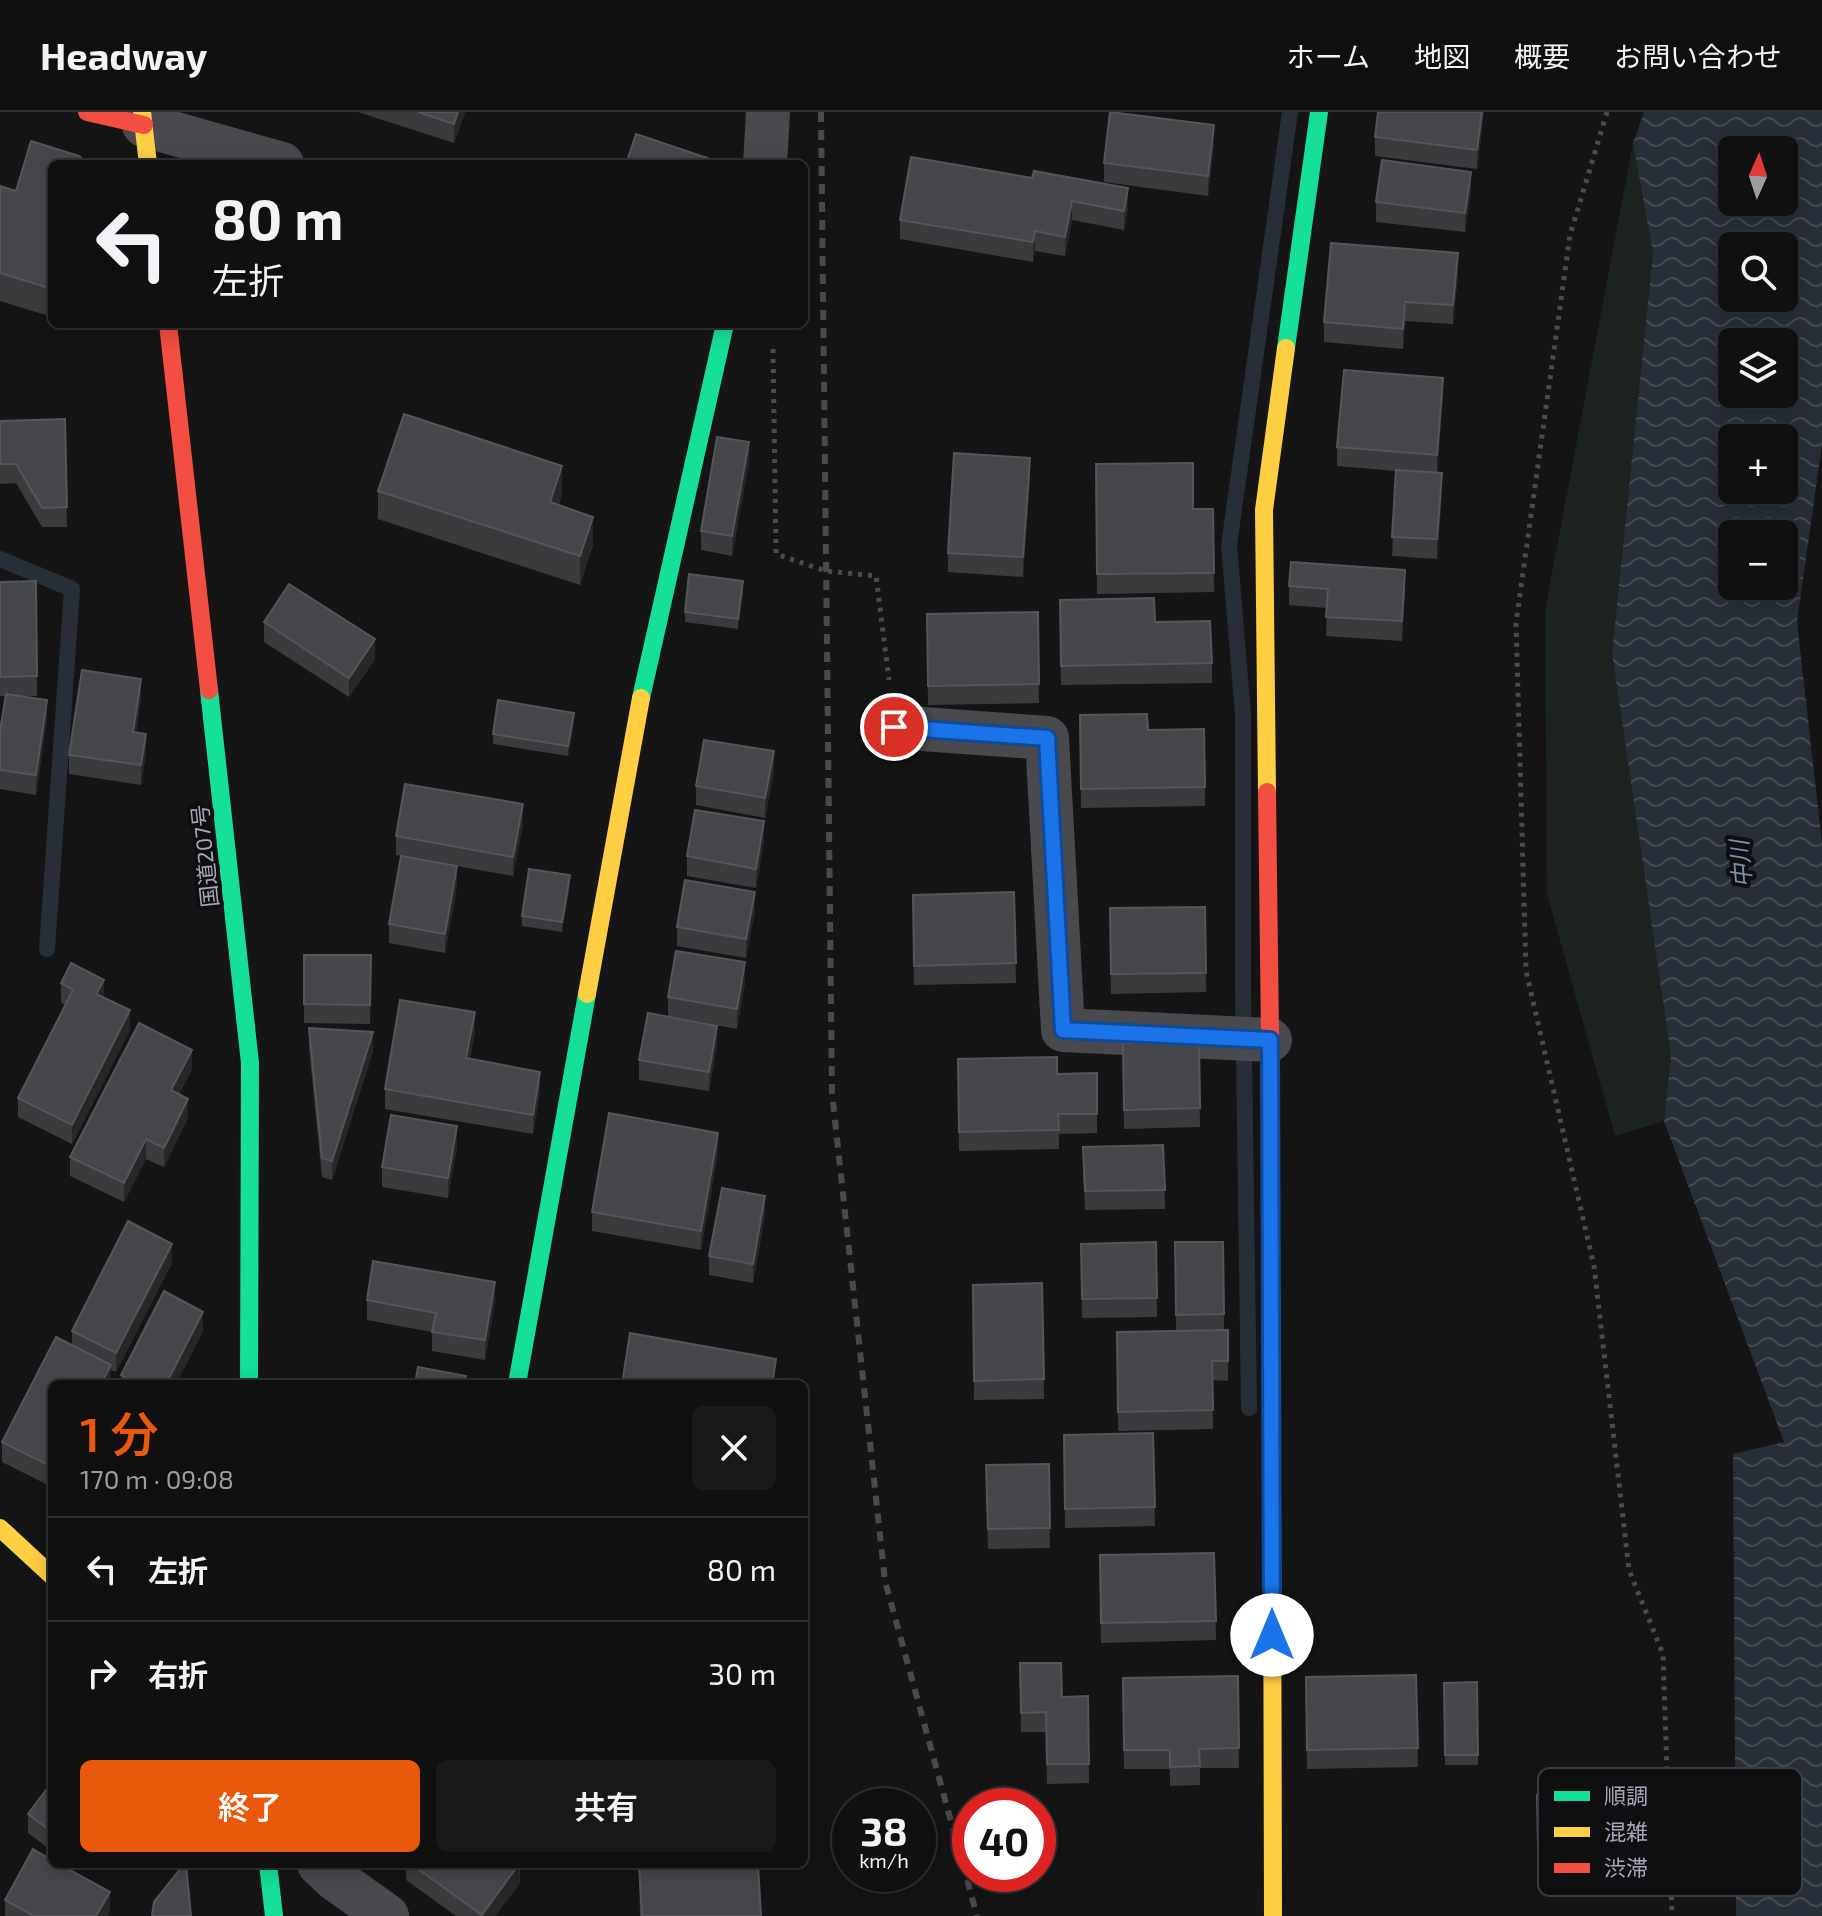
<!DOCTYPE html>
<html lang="ja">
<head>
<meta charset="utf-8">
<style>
	body { margin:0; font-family:"Exo 2","Noto Sans JP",sans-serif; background:#191919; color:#f1f3f6; height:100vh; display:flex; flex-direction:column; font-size:30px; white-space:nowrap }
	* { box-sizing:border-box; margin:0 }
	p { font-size:26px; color:#9c9d9f }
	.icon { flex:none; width:44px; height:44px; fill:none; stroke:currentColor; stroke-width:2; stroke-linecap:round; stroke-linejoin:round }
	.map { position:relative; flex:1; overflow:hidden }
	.panel { position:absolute; left:48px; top:1268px; width:760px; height:488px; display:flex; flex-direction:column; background:#101010; border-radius:12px; box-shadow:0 4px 20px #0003,0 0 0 2px #303030 }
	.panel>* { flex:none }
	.top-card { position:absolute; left:48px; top:48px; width:760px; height:168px; border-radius:12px; box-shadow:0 4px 20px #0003,0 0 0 2px #303030; background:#101010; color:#f1f3f6; overflow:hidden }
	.needle { width:52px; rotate:3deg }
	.fabs { position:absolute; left:1718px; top:24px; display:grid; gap:16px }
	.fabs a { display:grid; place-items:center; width:80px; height:80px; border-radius:12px; background:#101010; box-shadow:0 4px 20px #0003,0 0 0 2px #303030; font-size:40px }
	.speed { position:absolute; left:832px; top:1676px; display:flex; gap:16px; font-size:40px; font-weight:700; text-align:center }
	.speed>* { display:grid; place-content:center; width:104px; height:104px; border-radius:50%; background:#101010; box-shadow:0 4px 20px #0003,0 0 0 2px #303030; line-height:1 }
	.speed small { font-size:20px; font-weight:400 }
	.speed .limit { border:12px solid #d22; background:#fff; color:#111 }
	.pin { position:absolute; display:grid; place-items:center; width:68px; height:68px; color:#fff; margin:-34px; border:4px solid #fff; border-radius:50%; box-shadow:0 2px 8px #0007 }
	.me { position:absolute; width:88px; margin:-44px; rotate:0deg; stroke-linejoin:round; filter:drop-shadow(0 0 6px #0008) }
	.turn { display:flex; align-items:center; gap:28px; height:168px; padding:0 32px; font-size:36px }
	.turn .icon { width:104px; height:104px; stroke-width:2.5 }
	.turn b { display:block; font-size:56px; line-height:68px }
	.round { display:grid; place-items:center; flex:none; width:84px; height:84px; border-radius:12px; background:#191919 }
	.overview { display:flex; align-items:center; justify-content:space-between; height:136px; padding:0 32px }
	h1 { font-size:48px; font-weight:600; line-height:60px; color:#ea580c }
	.action { display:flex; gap:16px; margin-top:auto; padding:16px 32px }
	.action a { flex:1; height:92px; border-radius:12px; background:#ea580c; color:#fff; font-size:32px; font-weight:600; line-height:92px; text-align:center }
	.action a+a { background:#191919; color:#f1f3f6 }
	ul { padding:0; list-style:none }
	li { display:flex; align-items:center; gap:24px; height:104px; padding:0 32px; border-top:2px solid #303030 }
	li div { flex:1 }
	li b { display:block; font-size:30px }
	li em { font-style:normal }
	header { display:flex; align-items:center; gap:48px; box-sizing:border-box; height:112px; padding:0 40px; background:#101010; border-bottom:2px solid #303030 }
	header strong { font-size:38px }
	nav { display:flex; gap:44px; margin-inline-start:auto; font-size:28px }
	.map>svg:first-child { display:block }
	.green { fill:#1d241f }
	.water { fill:url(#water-waves); fill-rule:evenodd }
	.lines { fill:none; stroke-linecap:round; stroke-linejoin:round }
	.stream { stroke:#282e37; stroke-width:16 }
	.path { stroke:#4b4b50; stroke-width:5; stroke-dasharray:4 6; stroke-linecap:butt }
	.street { stroke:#49494e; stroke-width:44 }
	.fast { stroke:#16e098; stroke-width:18 }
	.slow { stroke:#ffcf43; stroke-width:18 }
	.jam { stroke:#f24e42; stroke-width:18 }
	.rail { stroke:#494a4d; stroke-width:6; stroke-dasharray:10 8; stroke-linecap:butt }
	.wall { fill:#3b3b3d }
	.shaded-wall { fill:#272728 }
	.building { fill:#46474a; stroke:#55565b; stroke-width:2 }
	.route-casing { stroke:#114b97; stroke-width:20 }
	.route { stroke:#1a73e8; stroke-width:14 }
	.labels { text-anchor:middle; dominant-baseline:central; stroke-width:8; stroke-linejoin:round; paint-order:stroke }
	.street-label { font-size:22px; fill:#a5a7b6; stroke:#0f0f11 }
	.water-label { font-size:24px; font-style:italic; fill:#7b8eb2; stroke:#0f0f11 }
	.key { fill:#0f0f11; stroke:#3c3d43; stroke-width:2 }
	.key-label { font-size:22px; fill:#a5a7b6 }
</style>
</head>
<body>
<header>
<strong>Headway</strong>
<nav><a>ホーム</a><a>地図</a><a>概要</a><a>お問い合わせ</a></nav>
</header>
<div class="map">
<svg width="1822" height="1804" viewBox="0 0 1822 1804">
	<defs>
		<pattern id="water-waves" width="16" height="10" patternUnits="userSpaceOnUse" patternTransform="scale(2)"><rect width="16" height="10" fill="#282e37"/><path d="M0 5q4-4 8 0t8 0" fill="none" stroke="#444952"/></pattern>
	</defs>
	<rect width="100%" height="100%" fill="#151515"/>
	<!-- green -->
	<path class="green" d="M1633,31l20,110 -41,400 59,403 -7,65 -49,15 -68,-242 -2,-284z"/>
	<!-- water -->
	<path class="water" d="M1644,0h178v333l-25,177 25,221v1073h-86l-3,-462 51,-12 -120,-321 7,-65 -59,-403 41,-400 -20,-110zM1732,38h52v52h-52zM1784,134v52h-52v-52zM1784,230v52h-52v-52zM1732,326h52v52h-52zM1732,422h52v52h-52z"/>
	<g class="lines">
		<!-- stream -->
		<g class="stream">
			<path d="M0,447l72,30 -25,360"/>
			<path d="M1249,1296l-6,-422v-271l-14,-170 61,-433"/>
		</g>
		<!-- path -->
		<g class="path">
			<path d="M1607,0l-37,123 -54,388 10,348 68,295 35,304 34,84 9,262"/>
			<path d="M773,237l3,205 50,17 50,5 13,104"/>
		</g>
		<!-- street -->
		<g class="street">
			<path d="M144,13l138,39"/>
			<path d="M765,52l3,-52"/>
			<path d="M894,615l153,11 16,292 207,10"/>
			<path d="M319,1752l16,15 52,37"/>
		</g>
		<!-- fast -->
		<g class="fast">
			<path d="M1286,236l33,-236"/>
			<path d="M209,578l41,373 -1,321"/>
			<path d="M641,586l84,-374"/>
			<path d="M1270,925l2,455"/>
			<path d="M517,1272l70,-390"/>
			<path d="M268,1752l6,52"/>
		</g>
		<!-- slow -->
		<g class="slow">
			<path d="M142,0l6,52"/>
			<path d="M1267,680l-3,-282 22,-162"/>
			<path d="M587,882l54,-296"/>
			<path d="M1272,1380l1,424"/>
			<path d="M0,1416l52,48"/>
		</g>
		<!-- jam -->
		<g class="jam">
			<path d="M87,0l57,13"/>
			<path d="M168,212l41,366"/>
			<path d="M1267,680l3,245"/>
		</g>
		<!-- rail -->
		<path class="rail" d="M821,0l11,981 53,488 92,335"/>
	</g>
	<!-- wall -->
	<g class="wall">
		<path d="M358,0h107l-11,31z"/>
		<path d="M1484,0l-7,57 -102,-13v-19z"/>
		<path d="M1214,32l-6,52 -104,-14v-19z"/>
		<path d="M52,52v153l-52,-16v-115l16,5z"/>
		<path d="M1032,66l96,29 -4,23 -52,-10 -7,36 -30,-5 -2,11 -133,-23v-19z"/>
		<path d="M1471,79l-6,41 -89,-10v-20z"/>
		<path d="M1458,161l-5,51 -48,-3 -2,28 -79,-7v-20z"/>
		<path d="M1443,285l-6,76 5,19 -5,67 -45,-3 4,-85 -59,-5v-19z"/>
		<path d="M65,307l2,108h-25l-26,-44 -16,1v-63z"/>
		<path d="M749,349l-17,95 -31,-6v-19z"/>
		<path d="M1096,352l97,45h20l1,83 -117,2z"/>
		<path d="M1030,366l-7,99 -75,-5v-19z"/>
		<path d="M378,379l184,3 -3,11 34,40 -13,40 -202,-66z"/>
		<path d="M36,469l1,115h-20l30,23 -11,76 -36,-6v-58l6,-35h-6v-114z"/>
		<path d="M1289,474l116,3 -3,52 -76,-5 1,-28 -38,-3z"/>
		<path d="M743,479l-5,38 -53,-7v-10z"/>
		<path d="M1060,488l95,22 57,41v20l-151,2z"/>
		<path d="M1038,500l1,91 -111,2 -1,-91z"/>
		<path d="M264,510l111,37 -26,38 -85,-55z"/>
		<path d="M141,586l-5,34 10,21 -5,32 -72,-11v-19z"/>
		<path d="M1080,603l68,15 56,-1 1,77 -124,2z"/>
		<path d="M574,611l-6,33 -75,-12v-10z"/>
		<path d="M774,658l-9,48 -69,-13v-19z"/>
		<path d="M523,712l-10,52 -56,-10v19l-12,68 -56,-10v-19l12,-68 -5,-1v-19z"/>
		<path d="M764,729l-8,47 -69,-12v-20z"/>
		<path d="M570,773l-8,47 -40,-6v-10z"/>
		<path d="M1014,780l2,91 -102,2 -1,-90z"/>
		<path d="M1205,795l1,85 -95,2 -1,-86z"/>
		<path d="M755,799l-9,47 -69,-12v-19z"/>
		<path d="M304,843h67l-1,69 -66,-1z"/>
		<path d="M745,870l-8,47 -69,-13v-19z"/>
		<path d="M61,871l43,15 26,32 -58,114 -54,-27v-19l48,-93 -5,-2z"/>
		<path d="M309,916l64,23 -41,129 -10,-3 -13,-129z"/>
		<path d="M475,919l-5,28 70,32 -7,43 -148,-25v-20z"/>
		<path d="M1199,929l1,86 -76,2 -1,-86z"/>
		<path d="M717,933l-8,46 -70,-11v-20z"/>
		<path d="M958,947l99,15 40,-1v60l-38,1v15l-100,2z"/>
		<path d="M192,957l-13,25 9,24 -24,49 -18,-8 -22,43 -54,-26v-19z"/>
		<path d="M1163,1033l2,64 -80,1 -2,-44z"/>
		<path d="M457,1034l-9,52 -66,-11v-20z"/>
		<path d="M718,1040l-17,98 -109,-19v-19z"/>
		<path d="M765,1103l-12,68 -44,-8v-19z"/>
		<path d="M1156,1130l1,75 -75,1 -1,-74z"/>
		<path d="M1175,1130h48l1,88h4v51l-16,-1 1,49 -95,2 -1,-99 59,-1z"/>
		<path d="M172,1151l-56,109 -5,-2v14h-59v103l-50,-25v-20l70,-97v-14z"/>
		<path d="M1042,1171l2,116 -70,1 -1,-115z"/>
		<path d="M367,1188l128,1 -10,59 -53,-9v-19l-65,-12z"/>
		<path d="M203,1219l-27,53h-55v-9z"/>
		<path d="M1153,1321l2,93 -90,2 -1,-93z"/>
		<path d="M1049,1352l1,84 -62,1 -2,-64z"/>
		<path d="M1214,1441l2,87 -115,3 -1,-88z"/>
		<path d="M1020,1551l42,34 26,-1 1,87 -42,1 -1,-52h-25z"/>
		<path d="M1416,1563l2,92 -111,2 -1,-92z"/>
		<path d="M1238,1564l1,92h-39v17l-30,1v-17h-46l-1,-91z"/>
		<path d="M1477,1570l1,83h-33l-1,-82z"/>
		<path d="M52,1670v69l-24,-18v-19z"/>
		<path d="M1587,1682l1,64h-50l-1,-63z"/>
		<path d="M406,1752h114v19l-25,33h-39l-50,-36z"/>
		<path d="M639,1754l122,50h-121z"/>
		<path d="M5,1788l105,12 -3,4h-102z"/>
	</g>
	<!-- shaded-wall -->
	<g class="shaded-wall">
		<path d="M458,0h7l-11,31v-19z"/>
		<path d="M1482,0h2l-7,57v-19z"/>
		<path d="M1214,13v19l-6,52v-20z"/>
		<path d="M1471,60v19l-6,41v-19z"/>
		<path d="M1128,76v19l-4,23v-19z"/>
		<path d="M1072,89v19l-7,36v-19z"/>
		<path d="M1035,119v20l-2,11v-20z"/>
		<path d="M1458,141v20l-5,51v-19z"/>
		<path d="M1405,190v19l-2,28v-20z"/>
		<path d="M1443,266v19l-6,77v-19z"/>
		<path d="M749,330v19l-17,95v-20z"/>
		<path d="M1030,346v20l-7,99v-20z"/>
		<path d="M562,354v28l-12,36v-28z"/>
		<path d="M1442,361v19l-5,67v-20z"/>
		<path d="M593,405v28l-13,40v-29z"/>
		<path d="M1405,458v19l-3,52v-20z"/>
		<path d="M743,469v10l-5,38v-10z"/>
		<path d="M375,527v20l-26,38v-19z"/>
		<path d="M141,567v19l-8,54v-20z"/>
		<path d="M47,588v19l-11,76v-20z"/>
		<path d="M574,601v10l-6,33v-10z"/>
		<path d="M146,622v19l-5,32v-20z"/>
		<path d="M774,639v19l-9,48v-20z"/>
		<path d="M523,692v20l-10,52v-19z"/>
		<path d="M764,709v20l-8,47v-19z"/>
		<path d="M457,754v19l-12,68v-19z"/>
		<path d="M570,763v10l-8,47v-10z"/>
		<path d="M755,780v19l-9,47v-19z"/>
		<path d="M745,850v20l-8,47v-20z"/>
		<path d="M104,868v19l-8,-5z"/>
		<path d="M130,898v20l-58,114v-19z"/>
		<path d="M475,900v19l-9,47v-20z"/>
		<path d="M717,914v19l-8,46v-19z"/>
		<path d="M373,920v19l-41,129v-19z"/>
		<path d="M192,938v19l-21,41v-20z"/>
		<path d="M540,960v19l-7,43v-19z"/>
		<path d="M188,987v19l-24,49v-19z"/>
		<path d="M457,1014v20l-9,52v-20z"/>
		<path d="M718,1021v19l-17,98v-19z"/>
		<path d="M146,1027v20l-22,43v-19z"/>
		<path d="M765,1084v19l-12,68v-19z"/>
		<path d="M172,1132v19l-56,109v-19z"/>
		<path d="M495,1170v19l-10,59v-20z"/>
		<path d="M203,1200v19l-27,53h-10z"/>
		<path d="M776,1247l-1,25h-3z"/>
		<path d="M111,1253v19h-10z"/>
		<path d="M519,1752l1,19 -25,33h-13z"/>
		<path d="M110,1780v20l-3,4h-11z"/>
	</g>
	<!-- building -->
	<g class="building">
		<path d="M418,0h40l-4,12z"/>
		<path d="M1110,0l104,13 -6,51 -104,-13z"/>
		<path d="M1378,0h104l-5,38 -102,-13z"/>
		<path d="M636,22l77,26 -1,4h-86z"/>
		<path d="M31,29l48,15 9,8h-36v125l-52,-16v-87l16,5z"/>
		<path d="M911,45l121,21 2,-7 94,17 -4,23 -52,-10 -7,36 -30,-6 -2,11 -133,-22z"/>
		<path d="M1382,48l89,12 -6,41 -89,-11z"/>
		<path d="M1331,131l127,10 -5,52 -48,-3 -2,27 -79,-7z"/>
		<path d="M1344,258l99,8 -6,77 -100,-8z"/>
		<path d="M404,302l158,52 -12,36 43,15 -13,39 -202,-65z"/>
		<path d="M65,307l2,88 -25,1 -26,-44h-16v-43z"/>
		<path d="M717,325l32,5 -17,94 -31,-5z"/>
		<path d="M954,341l76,5 -7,99 -75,-4z"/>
		<path d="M1193,351v46h20l1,64 -117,1 -1,-110z"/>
		<path d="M1396,358l46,3 -5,66 -45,-2z"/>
		<path d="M1291,450l114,8 -3,51 -76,-4 2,-28 -39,-3z"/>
		<path d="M689,462l54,7 -5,38 -53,-7z"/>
		<path d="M36,469l1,95 -37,1v-95z"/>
		<path d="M289,472l86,55 -26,39 -85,-56z"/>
		<path d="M1154,486l1,24 55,-1 2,42 -151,3 -1,-66z"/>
		<path d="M1038,500l1,72 -111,2 -1,-72z"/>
		<path d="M82,558l59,9 -8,53 13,2 -5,31 -72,-10z"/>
		<path d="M6,582l41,6 -11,75 -36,-5v-39z"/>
		<path d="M498,588l76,13 -6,33 -75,-12z"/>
		<path d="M1147,602l1,16 56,-1 1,58 -124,2 -1,-74z"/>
		<path d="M704,628l70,11 -9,47 -69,-12z"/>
		<path d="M405,672l118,20 -10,53 -117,-21z"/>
		<path d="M695,698l69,11 -8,48 -69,-13z"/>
		<path d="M401,744l56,10 -12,68 -56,-10z"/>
		<path d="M529,757l41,6 -8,47 -40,-6z"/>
		<path d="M685,768l70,12 -9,47 -69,-12z"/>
		<path d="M1014,780l2,71 -102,3 -1,-71z"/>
		<path d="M1205,795l1,66 -95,1 -1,-66z"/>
		<path d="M676,839l69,11 -8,47 -69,-12z"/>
		<path d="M304,843h67l-1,50 -66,-1z"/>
		<path d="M71,851l33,17 -8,14 34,16 -58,115 -54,-27 55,-108 -12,-7z"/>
		<path d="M400,888l75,12 -9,46 74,14 -7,43 -148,-26z"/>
		<path d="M648,901l69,13 -8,46 -70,-12z"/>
		<path d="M139,911l53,27 -21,40 17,9 -24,49 -18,-9 -22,44 -54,-26z"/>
		<path d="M309,916l64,4 -41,129 -10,-3z"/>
		<path d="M1199,929l1,67 -76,2 -1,-67z"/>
		<path d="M1057,945v17l40,-1v41h-39l1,16 -100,2 -1,-73z"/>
		<path d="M609,1001l109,20 -17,98 -109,-19z"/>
		<path d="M391,1003l66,11 -9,52 -66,-11z"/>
		<path d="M1163,1033l2,45 -80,1 -2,-44z"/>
		<path d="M722,1076l43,8 -12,68 -44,-8z"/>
		<path d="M128,1109l44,23 -56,109 -44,-22z"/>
		<path d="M1156,1130l1,56 -75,1 -1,-55z"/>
		<path d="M1175,1130h48l1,72 -48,1z"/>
		<path d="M373,1149l122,21 -10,58 -53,-8 4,-19 -69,-13z"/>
		<path d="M1042,1171l2,96 -70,2 -1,-96z"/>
		<path d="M164,1179l39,21 -37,72h-27l-18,-9z"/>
		<path d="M1228,1218v31h-16l1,49 -95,2 -1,-80z"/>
		<path d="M630,1221l146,26 -4,25h-150z"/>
		<path d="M56,1225l55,28 -10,19h-49v83l-50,-25z"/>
		<path d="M418,1255l48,9 -2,8h-49z"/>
		<path d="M1153,1321l2,74 -90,2 -1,-74z"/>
		<path d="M1049,1352l1,64 -62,1 -2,-64z"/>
		<path d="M1214,1441l2,68 -115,2 -1,-68z"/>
		<path d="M1020,1551h41l1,34 26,-1 1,68h-42l-1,-52 -25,1z"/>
		<path d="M1416,1563l2,73 -111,2 -1,-73z"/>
		<path d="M1238,1564l1,72 -40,1 1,17 -30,1v-17h-46l-1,-72z"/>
		<path d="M1477,1570l1,73h-33l-1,-72z"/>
		<path d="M52,1670v50l-24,-18z"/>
		<path d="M1587,1682l1,54 -50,1 -1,-54z"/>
		<path d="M33,1737l19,11v4h7l51,28 -14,24h-62l-29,-16z"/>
		<path d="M184,1752h2l5,52h-39l2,-14z"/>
		<path d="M411,1752h108l-37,51z"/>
		<path d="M672,1752h86l3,52h-119l-3,-50z"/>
	</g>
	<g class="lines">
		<!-- route casing -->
		<g class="route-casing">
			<path id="route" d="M894,615l153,11 16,292 207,10 2,595"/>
		</g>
		<!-- route -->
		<use href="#route" class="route"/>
	</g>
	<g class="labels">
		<!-- street labels -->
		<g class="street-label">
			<text transform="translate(204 744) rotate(-96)">国道207号</text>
		</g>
		<!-- water labels -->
		<g class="water-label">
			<text transform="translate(1740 752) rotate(-95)">中川</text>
		</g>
	</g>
	<!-- legend -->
	<rect x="1538" y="1656" width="264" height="128" rx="12" class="key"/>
	<rect x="1554" y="1679" width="36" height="10" fill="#16e098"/>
	<rect x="1554" y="1715" width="36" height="10" fill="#ffcf43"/>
	<rect x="1554" y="1751" width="36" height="10" fill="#f24e42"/>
	<g class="key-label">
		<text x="1604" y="1692">順調</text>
		<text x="1604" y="1728">混雑</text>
		<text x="1604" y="1764">渋滞</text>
	</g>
</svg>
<div class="fabs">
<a><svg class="needle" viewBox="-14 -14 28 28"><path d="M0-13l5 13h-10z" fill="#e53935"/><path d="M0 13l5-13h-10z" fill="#9c9d9f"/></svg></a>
<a><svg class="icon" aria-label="search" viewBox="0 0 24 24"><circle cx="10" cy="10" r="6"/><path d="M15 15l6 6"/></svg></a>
<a><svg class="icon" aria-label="layers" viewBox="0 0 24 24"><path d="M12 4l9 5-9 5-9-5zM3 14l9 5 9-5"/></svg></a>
<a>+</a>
<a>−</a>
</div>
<div class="speed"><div>38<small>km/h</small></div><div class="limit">40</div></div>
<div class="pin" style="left:894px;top:615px;background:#d93025"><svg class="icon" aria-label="arrive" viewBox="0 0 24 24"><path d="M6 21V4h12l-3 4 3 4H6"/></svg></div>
<svg class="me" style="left:1272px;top:1523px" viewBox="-20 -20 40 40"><circle r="19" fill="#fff"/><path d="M0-13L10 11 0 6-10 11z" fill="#1a73e8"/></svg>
<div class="top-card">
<div class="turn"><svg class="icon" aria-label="left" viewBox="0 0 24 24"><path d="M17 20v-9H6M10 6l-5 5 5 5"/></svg><div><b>80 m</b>左折</div></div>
</div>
<section class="panel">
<div class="overview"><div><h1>1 分</h1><p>170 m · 09:08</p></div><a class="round"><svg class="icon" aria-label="close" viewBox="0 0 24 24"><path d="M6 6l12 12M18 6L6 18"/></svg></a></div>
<ul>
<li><svg class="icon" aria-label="left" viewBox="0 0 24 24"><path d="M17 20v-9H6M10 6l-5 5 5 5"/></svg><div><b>左折</b></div><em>80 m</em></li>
<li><svg class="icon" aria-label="right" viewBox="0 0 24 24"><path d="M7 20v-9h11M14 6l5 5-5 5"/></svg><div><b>右折</b></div><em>30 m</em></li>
</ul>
<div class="action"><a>終了</a><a>共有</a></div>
</section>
</div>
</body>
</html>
